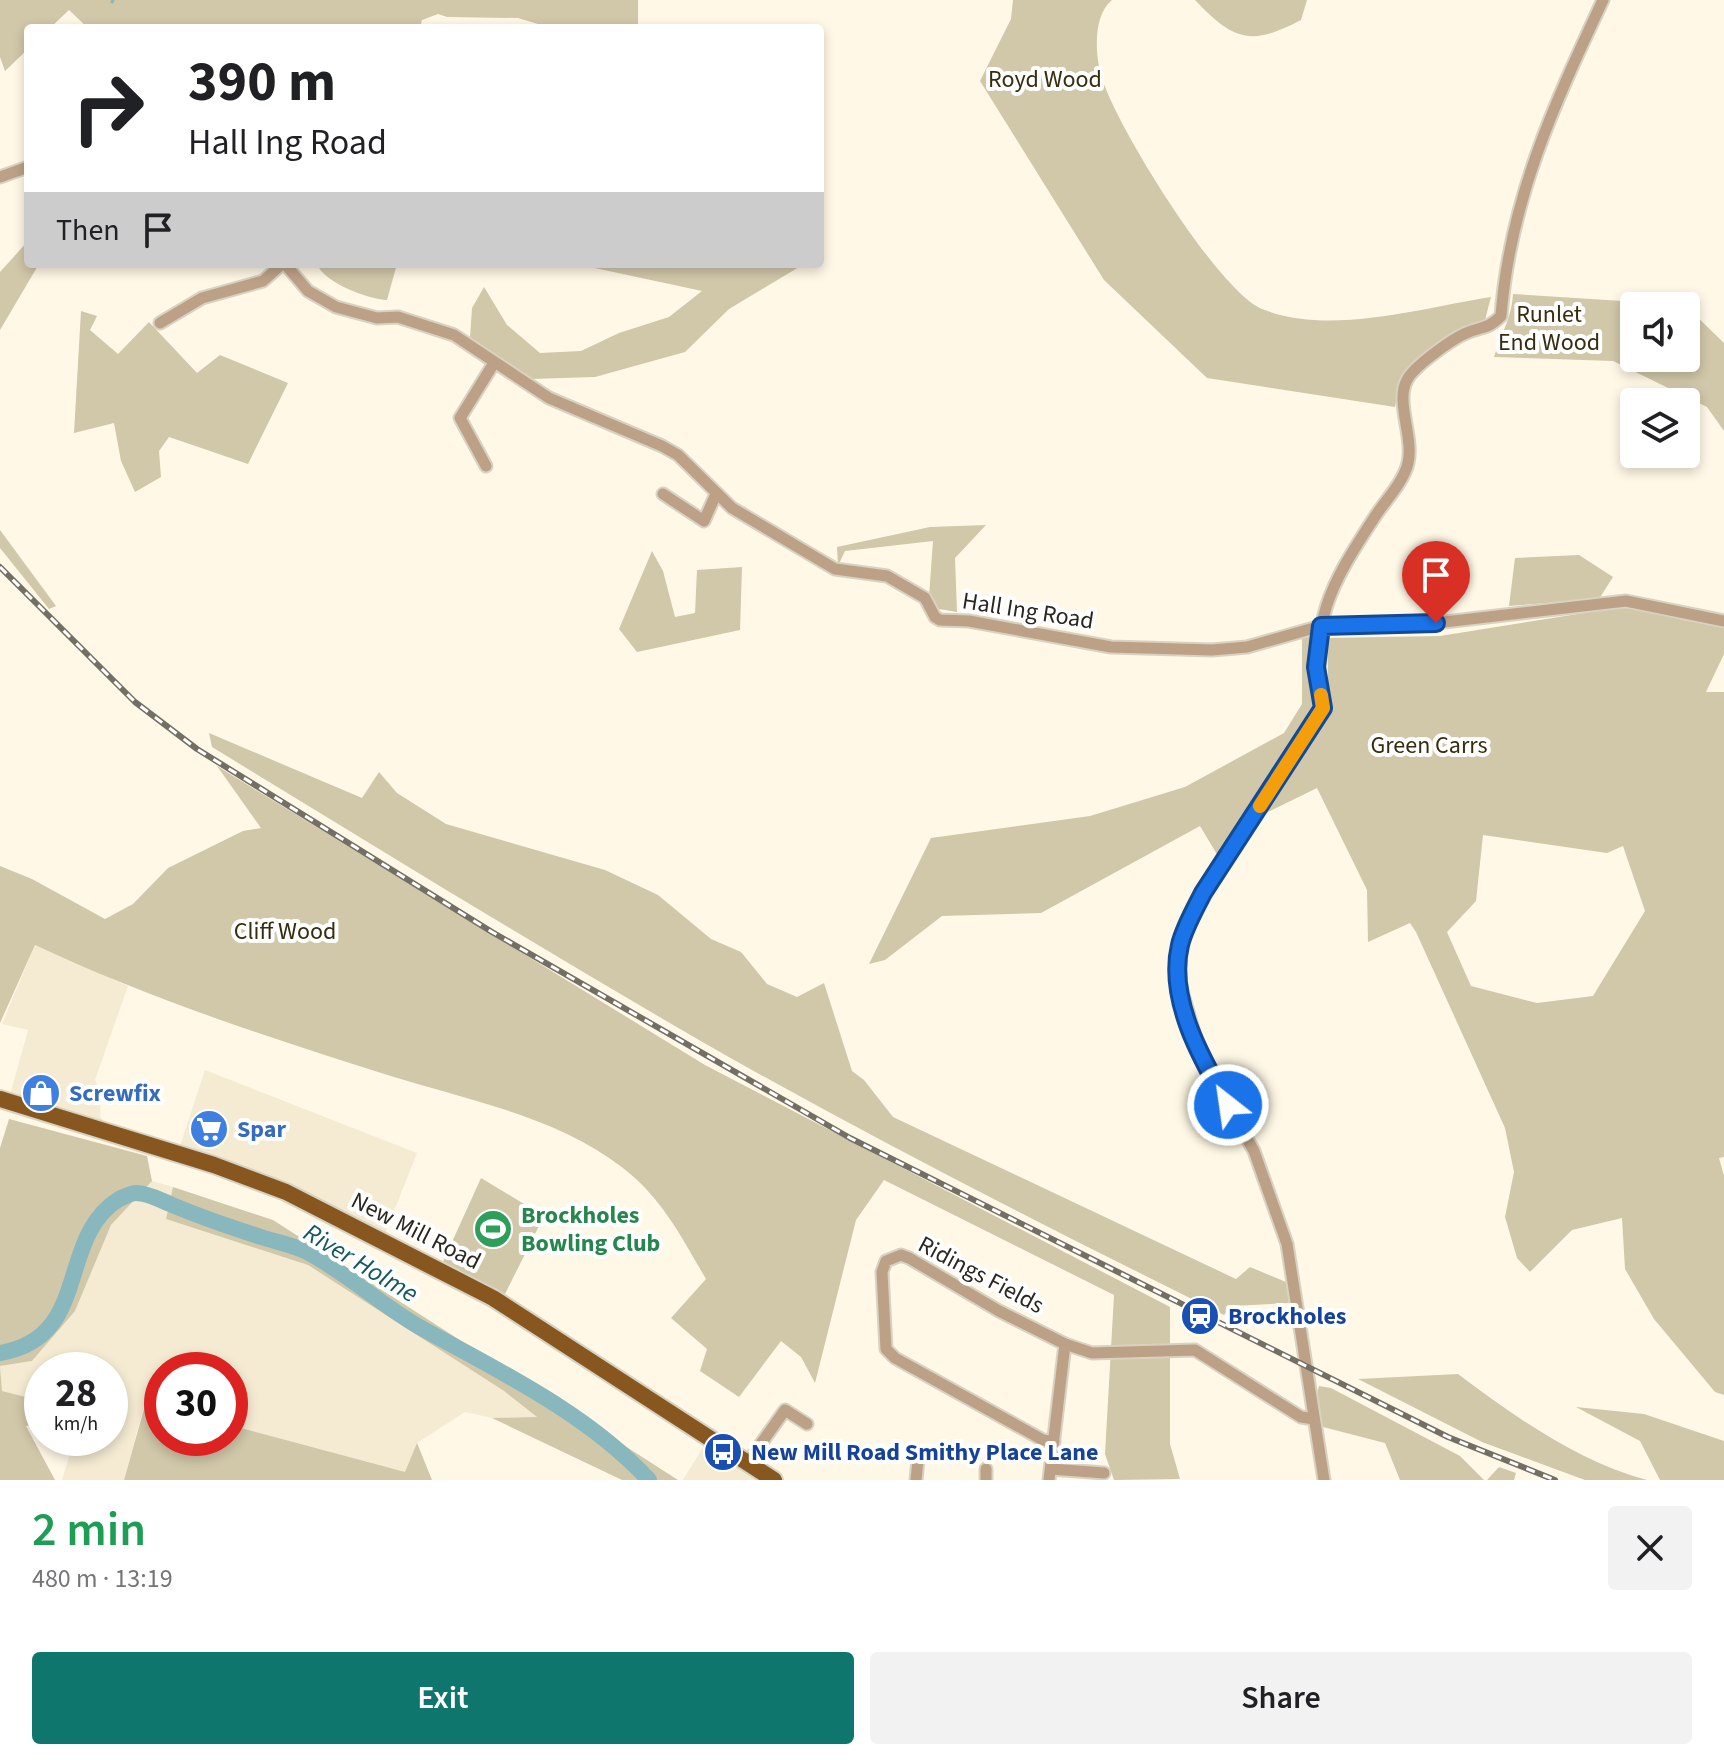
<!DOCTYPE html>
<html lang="en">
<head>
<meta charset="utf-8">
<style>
	body { margin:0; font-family:"Source Sans 3",sans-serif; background:#f2f2f2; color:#202124; height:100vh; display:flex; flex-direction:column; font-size:30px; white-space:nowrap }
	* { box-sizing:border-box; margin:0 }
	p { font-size:26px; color:#757577 }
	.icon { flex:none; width:44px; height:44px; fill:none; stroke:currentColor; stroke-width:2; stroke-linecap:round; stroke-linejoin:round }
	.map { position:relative; height:1480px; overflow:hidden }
	.panel { display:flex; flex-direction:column; background:#fff; flex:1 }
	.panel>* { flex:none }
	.guide { position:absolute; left:24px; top:24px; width:800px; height:244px; border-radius:8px; box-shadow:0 4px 12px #0003; background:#fff; color:#202124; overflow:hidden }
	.tools { position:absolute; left:1620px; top:292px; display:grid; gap:16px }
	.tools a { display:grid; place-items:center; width:80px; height:80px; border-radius:8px; background:#fff; box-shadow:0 4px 12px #0003; font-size:40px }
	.speed { position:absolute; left:24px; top:1352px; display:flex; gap:16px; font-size:40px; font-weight:700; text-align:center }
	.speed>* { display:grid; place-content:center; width:104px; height:104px; border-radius:50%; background:#fff; box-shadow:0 4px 12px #0003; line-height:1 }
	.speed small { font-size:20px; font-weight:400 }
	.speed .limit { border:12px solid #d22; background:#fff; color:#111 }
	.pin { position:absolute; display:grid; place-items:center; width:68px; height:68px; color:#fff; margin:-82px -34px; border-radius:50% 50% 50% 0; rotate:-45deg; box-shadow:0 0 8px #0007 }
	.pin .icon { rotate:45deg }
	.me { position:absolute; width:88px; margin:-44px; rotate:330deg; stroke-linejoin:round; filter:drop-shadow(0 0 6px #0008) }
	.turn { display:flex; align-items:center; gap:28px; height:168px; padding:0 32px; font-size:36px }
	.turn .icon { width:104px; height:104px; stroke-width:2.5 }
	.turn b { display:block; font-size:56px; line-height:68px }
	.then { display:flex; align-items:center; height:76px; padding:0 32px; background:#0003; gap:16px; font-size:30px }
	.round { display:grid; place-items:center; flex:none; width:84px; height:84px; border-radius:8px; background:#f2f2f2 }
	.headline { display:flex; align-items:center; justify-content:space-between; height:136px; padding:0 32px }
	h1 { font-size:48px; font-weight:600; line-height:60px; color:#1e9e55 }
	.button { display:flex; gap:16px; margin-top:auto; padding:16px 32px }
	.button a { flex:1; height:92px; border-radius:8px; background:#0f766e; color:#fff; font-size:32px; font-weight:600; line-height:92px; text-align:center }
	.button a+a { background:#f2f2f2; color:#202124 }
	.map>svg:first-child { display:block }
	.built { fill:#f4ebd2 }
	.green { fill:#d1c7a9; fill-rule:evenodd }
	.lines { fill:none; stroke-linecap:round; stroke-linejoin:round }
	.stream { stroke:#88b7be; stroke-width:3 }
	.river { stroke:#88b7be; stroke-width:16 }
	.street-casing { stroke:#d8d2c2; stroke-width:15 }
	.primary-casing { stroke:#d8d2c2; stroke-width:20 }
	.street { stroke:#bda186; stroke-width:11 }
	.primary { stroke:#87571f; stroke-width:16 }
	.rail-casing { stroke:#736f65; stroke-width:6 }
	.rail { stroke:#fff; stroke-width:3; stroke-dasharray:9; stroke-linecap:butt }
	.route-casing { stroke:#114b97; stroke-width:20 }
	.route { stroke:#1a73e8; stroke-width:14 }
	.slow { stroke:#f59e0b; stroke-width:14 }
	.labels { text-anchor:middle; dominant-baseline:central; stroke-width:8; stroke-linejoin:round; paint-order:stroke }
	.park-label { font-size:24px; fill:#372d0e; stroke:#fff }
	.street-label { font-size:24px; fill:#292720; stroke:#fff }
	.shop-label { font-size:24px; font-weight:bold; fill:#366cbe; stroke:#fff; text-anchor:start }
	.leisure-label { font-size:24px; font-weight:bold; fill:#27864d; stroke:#fff; text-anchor:start }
	.transit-label { font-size:24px; font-weight:bold; fill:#164399; stroke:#fff; text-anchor:start }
	.water-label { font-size:26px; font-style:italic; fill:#13575f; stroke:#fff }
</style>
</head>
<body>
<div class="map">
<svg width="1724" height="1480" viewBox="0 0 1724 1480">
	<rect width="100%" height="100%" fill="#fff8e6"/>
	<!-- built -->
	<g class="built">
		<path d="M35,945l93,41 -33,94 6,13 -1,23 6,9 -96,-30 18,-65 -26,-6z"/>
		<path d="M205,1070l212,83 -32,81 -109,-55 -97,-30z"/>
		<path d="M152,1181l21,6 -7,32 142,46 196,126 34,27h-46l-27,-6 -48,31 -11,30 -176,-48v-55h-68v36l-17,-4 -21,78h-62l13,-42h35v-68h-68v31l-40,-10 -2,-25 32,-5 43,-50 36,-86z"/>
		<path d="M707,1441l55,39h-79z"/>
	</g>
	<!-- green -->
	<g class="green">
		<path d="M0,0h638v28h-87l-33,-10 -71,-1 -9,-3 -16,6 -2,8h-332l-19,-18 -19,18h-22v21l-23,22 -5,-14z"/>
		<path d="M1013,0h99c-19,15 -17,54 -11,75 13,48 117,216 161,234 68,27 159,-1 229,-12l-7,27 -20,2 -57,45 -7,12 -5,24 -188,-29 -103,-98 -124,-199 31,-62z"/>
		<path d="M1195,0h112l-6,20c-51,27 -68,20 -106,-20z"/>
		<path d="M28,241v23h11l-39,66v-58z"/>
		<path d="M317,264h80l-10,36c-19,-1 -63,-17 -70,-36z"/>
		<path d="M576,264h228l-75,45 -44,43 -90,25 -64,2 -61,-41 2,-30 12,-21 23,38 33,28 41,-2 38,-18 50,-16 33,-26z"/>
		<path d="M1513,294l172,11 -51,1v52h52v-52l38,37v88l-17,-24 -94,-46 -119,-4c7,-23 18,-40 19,-63z"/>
		<path d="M81,311l16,5 -7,14 28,24 31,-32 48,51 23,-18 68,28 -40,81 -79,-27 -10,14 2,26 -26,15 -14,-31 -7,-38 -40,10z"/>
		<path d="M986,525l-31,33 2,54 -18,-3 -10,-12 4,-56 -88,10 -7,15 -1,-19 93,-20z"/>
		<path d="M0,530l56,76 -7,3 -49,-61z"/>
		<path d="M652,551l11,20 12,46 20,-4 2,-43 45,-3 -2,63 -103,22 -18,-23z"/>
		<path d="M1579,555l34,22 -14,22 -90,7 6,-48z"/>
		<path d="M1628,606l96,21v27l-18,38h18v465l-5,1 5,18v219l-9,-3 -61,-73 -29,-50 -3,-51 -50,12 -42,42 -13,-14 -12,-41 9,-45 -9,-44 -89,-196 -6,-9 -42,19 -1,-52 -50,-102 -57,28 69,-103 -2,-75 113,-2zM1483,835l124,18 16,-7 22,65 -52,85 -56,7 -66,-17 -24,-54 29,-31z"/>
		<path d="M1315,634l-3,28 6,45 -100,149 -18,-30 -159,87 -99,3 -57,44 -16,4 62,-126 159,-22 95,-29 99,-54 18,-29v-65z"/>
		<path d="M209,733l153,65 17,-26 18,21 49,31 159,46 53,25 53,44 30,13 26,32 30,13 27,-14 28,88 12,9 29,37 343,162 14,-12 36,15 3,21 -58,3 -7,9c-177,-88 -354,-177 -525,-275 -164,-95 -325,-194 -487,-293z"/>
		<path d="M217,766l488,299 465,242v137l10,35 -66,1 -9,-26 9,-159 -230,-115 -28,40 -41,163 -14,-26 -20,-16 -42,56 -39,-26 7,-22 -36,-31 35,-39c-24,-41 -44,-81 -83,-111 -66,-51 -151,-67 -229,-91 -121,-38 -244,-78 -359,-132l-35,78v-157l32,13 73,40 28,-15 35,-36 75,-37 18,-3z"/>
		<path d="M9,1119l138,37 5,25 -41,44 -36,86 -43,50 -32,5 2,25 40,10v23l-16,2 29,54h-55v-332z"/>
		<path d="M481,1178l63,38 -40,80 -62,-32z"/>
		<path d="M173,1187l100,33 405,260h-56l-130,-62 45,-1 -33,-26 -196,-126 -142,-46z"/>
		<path d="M1458,1374c56,42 120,88 189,106h-62l-103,-38 -124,-63z"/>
		<path d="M1319,1386l12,2 129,68 24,24h-84l-15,-37 -66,-17 -3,-29z"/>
		<path d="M146,1402l16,4v32h68v-13l175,47 12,-29 15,37h-308z"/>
		<path d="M1576,1407l68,7 80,27v39h-64l-20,-39z"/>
		<path d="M1499,1467l17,6 -2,7h-27z"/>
	</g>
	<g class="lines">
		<!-- stream -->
		<path class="stream" d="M112,2l1,-2"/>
		<!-- river -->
		<path class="river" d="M0,1353c92,-15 56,-115 119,-154 5,-2 12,-6 17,-6 12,0 24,7 34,11 30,13 60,23 91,33 15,5 33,8 46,15 42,22 76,55 116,77 78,43 165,85 226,151"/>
		<!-- street casing -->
		<g class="street-casing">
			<g id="street">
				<path d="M0,177l28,-10"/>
				<path d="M285,264l23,27 28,16 41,11 21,-1 56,18 95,63 113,48 16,9 54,53 103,61 52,7 38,22 10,19 5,3 29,1 142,26 101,3 35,-3 74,-21h89l216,-25 98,20"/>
				<path d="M160,323l42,-25 61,-17 19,-17"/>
				<path d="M486,466l-26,-48 34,-55"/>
				<path d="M663,494l41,27 12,-27"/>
				<path d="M1054,1442l-11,-2 -148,-82 -9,-9 -4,-77 4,-11 15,-6 8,3 90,53 66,33 27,9 103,-3 106,67 13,2"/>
				<path d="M748,1462l37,-52 22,14"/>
				<path d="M986,1469v11"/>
				<path d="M1051,1469l53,4"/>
				<path d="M916,1480l2,-20"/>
				<path d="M1049,1480l16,-136"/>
				<path d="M1324,1480l-37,-236 -33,-93 -52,-91 -25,-86 3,-30 23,-51 120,-185c-14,-87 6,-121 53,-193 10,-15 28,-34 32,-52 6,-26 -13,-62 -1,-83 6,-13 44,-40 57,-46 16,-8 22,-3 37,-18 9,-117 53,-211 102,-316"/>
			</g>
		</g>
		<!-- primary casing -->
		<g class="primary-casing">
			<path id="primary" d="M0,1099l214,66 72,27 207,106 281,182"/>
		</g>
		<!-- street -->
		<use href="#street" class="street"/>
		<!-- primary -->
		<use href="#primary" class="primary"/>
		<!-- rail casing -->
		<g class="rail-casing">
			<path id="rail" d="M0,567l135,135 62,47 295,183 358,206 598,299 107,43"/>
		</g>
		<!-- rail -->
		<use href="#rail" class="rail"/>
	</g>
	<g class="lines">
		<!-- route casing -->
		<g class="route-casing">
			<path id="route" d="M1228,1105c-26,-45 -61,-106 -48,-160 4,-17 15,-36 23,-52l120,-185 -7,-41 5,-41 115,-3"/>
		</g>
		<!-- route -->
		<use href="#route" class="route"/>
		<!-- slow -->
		<path class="slow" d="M1260,806l63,-98 -2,-13"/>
	</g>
	<!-- icons -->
	<defs>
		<g id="shop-disc" transform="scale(2)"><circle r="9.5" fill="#3f7fe0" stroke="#fff"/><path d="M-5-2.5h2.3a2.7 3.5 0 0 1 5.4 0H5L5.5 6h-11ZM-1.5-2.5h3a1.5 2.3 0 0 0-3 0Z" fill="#fff"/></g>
		<g id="supermarket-disc" transform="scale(2)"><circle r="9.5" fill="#3f7fe0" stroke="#fff"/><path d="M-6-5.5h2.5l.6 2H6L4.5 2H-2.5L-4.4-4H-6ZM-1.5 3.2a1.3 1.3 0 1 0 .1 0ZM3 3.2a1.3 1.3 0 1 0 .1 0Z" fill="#fff"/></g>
		<g id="stadium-disc" transform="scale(2)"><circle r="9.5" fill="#2e9e5b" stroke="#fff"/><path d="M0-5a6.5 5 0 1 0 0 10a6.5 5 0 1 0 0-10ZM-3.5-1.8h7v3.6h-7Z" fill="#fff"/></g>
		<g id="station-disc" transform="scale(2)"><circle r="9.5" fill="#1a4fb4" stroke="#fff"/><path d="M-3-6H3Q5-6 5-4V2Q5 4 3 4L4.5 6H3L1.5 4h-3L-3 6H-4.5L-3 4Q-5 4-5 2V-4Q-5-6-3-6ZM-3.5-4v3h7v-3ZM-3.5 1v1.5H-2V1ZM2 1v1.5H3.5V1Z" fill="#fff"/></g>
		<g id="bus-disc" transform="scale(2)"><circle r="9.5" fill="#1a4fb4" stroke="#fff"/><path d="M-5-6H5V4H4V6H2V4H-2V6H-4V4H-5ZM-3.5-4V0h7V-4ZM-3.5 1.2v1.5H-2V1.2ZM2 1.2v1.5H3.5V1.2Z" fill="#fff"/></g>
	</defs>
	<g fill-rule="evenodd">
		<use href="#shop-disc" x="41" y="1093"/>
		<use href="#supermarket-disc" x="209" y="1129"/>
		<use href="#stadium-disc" x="493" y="1229"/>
		<use href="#station-disc" x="1200" y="1316"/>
		<use href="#bus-disc" x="723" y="1452"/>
	</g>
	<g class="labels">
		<!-- park labels -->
		<g class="park-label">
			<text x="1045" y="79">Royd Wood</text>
			<text x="1549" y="314">Runlet<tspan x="1549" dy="28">End Wood</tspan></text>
			<text x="1429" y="745">Green Carrs</text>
			<text x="285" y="931">Cliff Wood</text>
		</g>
		<!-- street labels -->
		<g class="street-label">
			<text transform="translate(1028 611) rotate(9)">Hall Ing Road</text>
			<text transform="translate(416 1231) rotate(27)">New Mill Road</text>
			<text transform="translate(981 1275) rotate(28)">Ridings Fields</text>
		</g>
		<!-- shop labels -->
		<g class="shop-label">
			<text x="69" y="1093">Screwfix</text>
			<text x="237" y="1129">Spar</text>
		</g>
		<!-- leisure labels -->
		<g class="leisure-label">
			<text x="521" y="1215">Brockholes<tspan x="521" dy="28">Bowling Club</tspan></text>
		</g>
		<!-- transit labels -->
		<g class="transit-label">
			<text x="1228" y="1316">Brockholes</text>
			<text x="751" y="1452">New Mill Road Smithy Place Lane</text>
		</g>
		<!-- water labels -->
		<g class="water-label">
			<text transform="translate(361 1263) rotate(31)">River Holme</text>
		</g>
	</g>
</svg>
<div class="tools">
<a><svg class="icon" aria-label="sound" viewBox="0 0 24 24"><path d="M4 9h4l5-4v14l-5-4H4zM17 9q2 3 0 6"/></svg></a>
<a><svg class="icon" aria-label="layers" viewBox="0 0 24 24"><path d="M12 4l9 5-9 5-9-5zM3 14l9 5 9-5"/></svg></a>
</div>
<div class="speed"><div>28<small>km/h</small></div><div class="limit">30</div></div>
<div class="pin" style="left:1436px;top:623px;background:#d93025"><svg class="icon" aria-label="arrive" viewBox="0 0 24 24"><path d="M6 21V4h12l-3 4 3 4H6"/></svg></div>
<svg class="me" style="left:1228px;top:1105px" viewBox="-20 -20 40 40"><circle r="17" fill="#1a73e8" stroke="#fff" stroke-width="3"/><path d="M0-11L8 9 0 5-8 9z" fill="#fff"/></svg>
<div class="guide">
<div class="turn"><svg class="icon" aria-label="right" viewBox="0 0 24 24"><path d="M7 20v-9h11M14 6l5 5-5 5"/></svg><div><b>390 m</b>Hall Ing Road</div></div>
<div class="then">Then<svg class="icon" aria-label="arrive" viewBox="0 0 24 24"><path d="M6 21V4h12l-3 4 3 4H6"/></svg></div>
</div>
</div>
<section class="panel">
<div class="headline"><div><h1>2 min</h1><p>480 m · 13:19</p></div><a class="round"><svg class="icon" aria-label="close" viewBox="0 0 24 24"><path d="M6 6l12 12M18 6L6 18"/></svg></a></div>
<div class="button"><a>Exit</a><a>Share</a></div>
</section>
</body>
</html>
